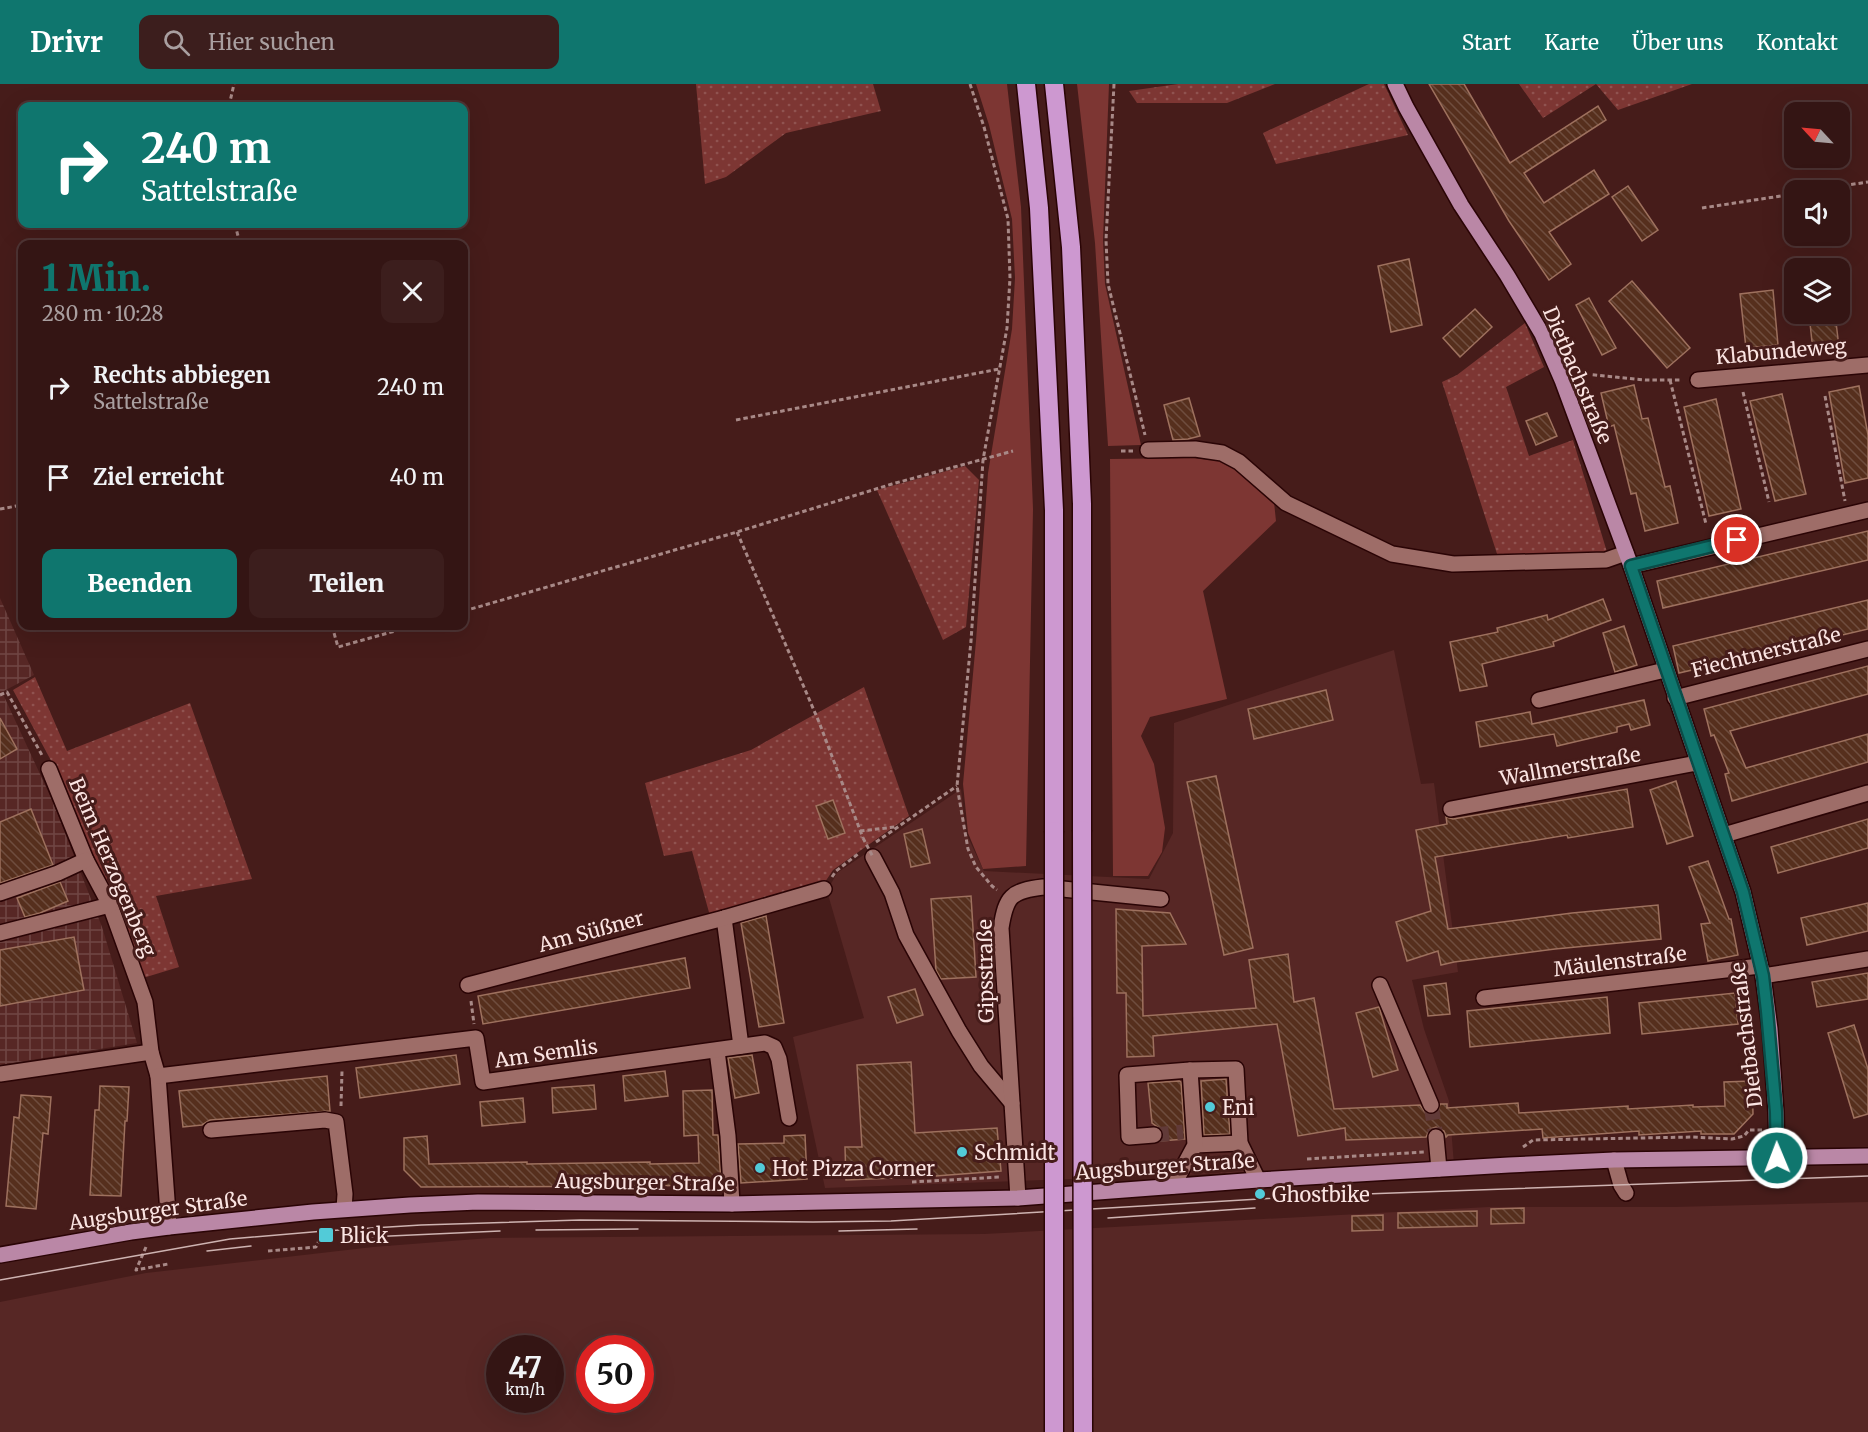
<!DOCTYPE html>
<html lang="de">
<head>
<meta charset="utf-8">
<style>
	body { margin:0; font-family:Merriweather,serif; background:#3c1e1d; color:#f1f3f6; height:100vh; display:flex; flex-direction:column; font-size:22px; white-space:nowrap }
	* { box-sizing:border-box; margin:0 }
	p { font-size:20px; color:#a99fa0 }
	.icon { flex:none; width:33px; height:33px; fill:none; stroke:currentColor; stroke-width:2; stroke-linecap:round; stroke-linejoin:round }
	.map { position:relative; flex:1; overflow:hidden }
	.drawer { position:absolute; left:18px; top:156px; width:450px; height:390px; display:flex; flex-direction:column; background:#341514; border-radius:12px; box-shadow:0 6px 24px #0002,0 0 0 2px #4e3434 }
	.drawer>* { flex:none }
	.guide { position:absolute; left:18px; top:18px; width:450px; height:126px; border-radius:12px; box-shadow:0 6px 24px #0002,0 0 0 2px #4e3434; background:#0f766e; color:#fff; overflow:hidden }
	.needle { width:39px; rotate:296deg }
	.fabs { position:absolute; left:1784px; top:18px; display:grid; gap:12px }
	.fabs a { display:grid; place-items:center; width:66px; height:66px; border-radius:12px; background:#341514; box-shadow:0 6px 24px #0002,0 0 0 2px #4e3434; font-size:30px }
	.speed { position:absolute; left:486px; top:1251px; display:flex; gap:12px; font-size:30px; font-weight:700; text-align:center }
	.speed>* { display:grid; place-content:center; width:78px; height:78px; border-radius:50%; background:#341514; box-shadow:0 6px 24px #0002,0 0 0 2px #4e3434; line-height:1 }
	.speed small { font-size:15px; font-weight:400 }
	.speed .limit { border:9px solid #d22; background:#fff; color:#111 }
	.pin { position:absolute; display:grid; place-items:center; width:51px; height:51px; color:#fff; margin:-26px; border:3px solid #fff; border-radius:50%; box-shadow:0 2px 6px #0007 }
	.me { position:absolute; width:66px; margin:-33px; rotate:359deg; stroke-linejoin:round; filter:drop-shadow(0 0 4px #0008) }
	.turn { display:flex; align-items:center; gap:21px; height:126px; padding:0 24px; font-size:27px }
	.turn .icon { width:78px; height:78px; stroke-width:2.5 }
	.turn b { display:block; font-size:42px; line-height:51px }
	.round { display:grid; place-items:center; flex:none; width:63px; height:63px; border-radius:12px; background:#3c1e1d }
	.overview { display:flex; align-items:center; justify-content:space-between; height:102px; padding:0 24px }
	h1 { font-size:36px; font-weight:800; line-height:45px; color:#0f766e }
	.button { display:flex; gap:12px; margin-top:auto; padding:12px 24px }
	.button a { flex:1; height:69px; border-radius:12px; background:#0f766e; color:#fff; font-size:24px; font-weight:800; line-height:69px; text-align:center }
	.button a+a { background:#3c1e1d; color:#f1f3f6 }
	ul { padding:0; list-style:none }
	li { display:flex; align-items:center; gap:18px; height:90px; padding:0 24px }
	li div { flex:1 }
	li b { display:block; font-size:22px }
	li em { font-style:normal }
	header { display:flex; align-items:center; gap:36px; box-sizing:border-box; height:84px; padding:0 30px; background:#0f766e; color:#fff }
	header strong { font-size:28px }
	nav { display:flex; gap:33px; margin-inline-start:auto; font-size:21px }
	.search { width:420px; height:54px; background:#3c1e1d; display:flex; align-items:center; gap:15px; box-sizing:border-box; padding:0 21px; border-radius:12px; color:#a99fa0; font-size:22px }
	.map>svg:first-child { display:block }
	.built { fill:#572725; fill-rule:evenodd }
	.industrial { fill:url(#industrial-grid) }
	.grass { fill:#7d3633 }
	.garden { fill:url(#garden-dots) }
	.building { fill:url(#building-back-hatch); stroke:#9e715e; stroke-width:1.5 }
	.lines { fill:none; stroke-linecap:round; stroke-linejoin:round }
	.minor-tunnel { stroke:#613a38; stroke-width:15; stroke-dasharray:15 8; stroke-linecap:butt }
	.minor-casing { stroke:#2a0405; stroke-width:18 }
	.major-casing { stroke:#2a0405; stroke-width:18 }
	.highway-casing { stroke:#2a0405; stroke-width:21 }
	.path { stroke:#a88987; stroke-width:3; stroke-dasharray:4.5 3; stroke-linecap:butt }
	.minor { stroke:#9e6d68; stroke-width:15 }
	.major { stroke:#ba87a6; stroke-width:15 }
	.highway { stroke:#cd98d0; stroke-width:18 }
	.tram { stroke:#ceb3b1; stroke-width:1.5 }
	.highway-bridge-casing { stroke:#2a0405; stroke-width:21; stroke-linecap:butt }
	.path-bridge { stroke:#a88987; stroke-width:3; stroke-dasharray:4.5 3; stroke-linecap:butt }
	.highway-bridge { stroke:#cd98d0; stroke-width:18 }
	.route-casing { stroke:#0a4d48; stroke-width:15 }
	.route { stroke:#0f766e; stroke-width:10 }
	.poi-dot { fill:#52cbd8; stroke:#461c1a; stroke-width:2 }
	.labels { text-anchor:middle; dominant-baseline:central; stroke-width:6; stroke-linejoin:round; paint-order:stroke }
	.street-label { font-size:20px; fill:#fbe4e2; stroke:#461c1a }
	.poi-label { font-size:20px; fill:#fbe4e2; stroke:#461c1a; text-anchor:start }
</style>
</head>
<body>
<header>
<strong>Drivr</strong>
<div class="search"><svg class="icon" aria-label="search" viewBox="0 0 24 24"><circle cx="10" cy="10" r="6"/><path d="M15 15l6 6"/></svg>Hier suchen</div>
<nav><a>Start</a><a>Karte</a><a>Über uns</a><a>Kontakt</a></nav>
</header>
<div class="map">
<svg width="1868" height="1348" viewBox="0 0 1868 1348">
	<defs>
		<pattern id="industrial-grid" width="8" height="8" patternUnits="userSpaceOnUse" patternTransform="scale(1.5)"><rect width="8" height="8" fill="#572725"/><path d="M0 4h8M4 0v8" fill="none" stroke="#704644"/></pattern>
		<pattern id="garden-dots" width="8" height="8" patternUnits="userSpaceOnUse" patternTransform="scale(1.5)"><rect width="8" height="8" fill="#7d3633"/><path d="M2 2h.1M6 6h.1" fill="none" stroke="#905350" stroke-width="1.8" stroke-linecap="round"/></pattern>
		<pattern id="building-back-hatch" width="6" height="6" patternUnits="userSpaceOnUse" patternTransform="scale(1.5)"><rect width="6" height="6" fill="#562f1d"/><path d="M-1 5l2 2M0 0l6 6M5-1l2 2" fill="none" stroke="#6f4d3e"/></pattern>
	</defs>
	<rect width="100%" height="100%" fill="#461c1a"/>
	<!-- built -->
	<g class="built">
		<path d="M1394,566l27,134 13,-1 24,189 -46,8 12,49 25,72 5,64 -629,23 -32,-151 71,-19 -37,-127 10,-18 124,-84 5,44 18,38 165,8 24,-46 1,-110z"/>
		<path d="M1868,1118v230h-1868v-130l146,-29 227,-26 117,-9 494,-4 505,-27h185zM500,1264h50v52h-50zM590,1264h50v52h-50z"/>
	</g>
	<!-- industrial -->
	<path class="industrial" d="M0,514l34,77 -32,17 50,108 50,127 35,116 -137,22z"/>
	<!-- grass -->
	<g class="grass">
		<path d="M976,0h31l14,123 12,302 -7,357 -43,3 -15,-36 -5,-49 13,-143 12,-168 24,-144 3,-51 -3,-59 -23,-94z"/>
		<path d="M1077,0h32l-6,156 2,44 36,161 -33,1 -13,-203z"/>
		<path d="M1194,374l25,3 17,7 38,34 2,19 -73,70 24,108 -77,18 -9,19 13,28 11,64 -3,24 -14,24h-35l-3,-417z"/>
	</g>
	<!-- garden -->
	<g class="garden">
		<path d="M696,0h177l8,27 -95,22 -60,44 -21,7z"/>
		<path d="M1178,0h97l-48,19h-90l-8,-12z"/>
		<path d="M1369,0h15l24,51 -132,29 -13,-31z"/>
		<path d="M1519,0h173l-74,26 -22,-26 -53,34z"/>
		<path d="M1525,239l19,44 -38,20 23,69 44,-16 34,112 -17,4 -92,1 -56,-175 15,-7z"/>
		<path d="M965,382l14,14 -13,147 -23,13 -66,-150z"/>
		<path d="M35,593l32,74 123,-48 62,176 -96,17 23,71 -36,11 -88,-210 -42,-78z"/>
		<path d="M864,603l45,129 -76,54 -12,18 -111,28 -18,-65 -28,5 -19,-73 106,-33z"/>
	</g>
	<!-- building -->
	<g class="building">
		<path d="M1429,0h35l46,79 88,-57 8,14 -82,53 20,30 50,-33 15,24 -60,38 22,32 -22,16 -40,-59z"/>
		<path d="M1628,102l30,44 -16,11 -30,-44z"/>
		<path d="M1409,175l13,66 -31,7 -13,-66z"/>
		<path d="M1632,197l58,67 -23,20 -58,-67z"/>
		<path d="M1773,206l5,55 -32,3 -6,-54z"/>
		<path d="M1589,214l27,50 -14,7 -26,-50z"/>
		<path d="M1475,225l17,18 -32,30 -17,-19z"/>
		<path d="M1809,230h26l4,33 -26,4z"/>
		<path d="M1634,301l8,34 6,-1 17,69 5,-1 8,37 -33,8 -9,-38 -5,1 -17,-69 -5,2 -8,-34z"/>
		<path d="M1859,302l9,49v43l-23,5 -16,-91z"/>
		<path d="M1782,310l24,100 -31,7 -25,-100z"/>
		<path d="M1189,314l11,38 -12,3 -15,1 -9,-35z"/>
		<path d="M1716,315l25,110 -32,7 -25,-109z"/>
		<path d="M1547,329l10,23 -21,9 -10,-24z"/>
		<path d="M1868,447v29l-205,48 -6,-27z"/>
		<path d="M1603,515l8,21 -58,22 1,4 -72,18 5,22 -27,5 -10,-49 48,-10 -1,-4 50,-13 1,5z"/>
		<path d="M1868,516v29l-189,44 -6,-27z"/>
		<path d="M1624,542l13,39 -22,7 -12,-39z"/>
		<path d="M1868,582v28l-138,37 16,37 122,-34v28l-136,39 -7,-27 4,-1 -15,-38 -3,1 -7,-27z"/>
		<path d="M1326,606l7,30 -79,19 -6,-30z"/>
		<path d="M1644,616l6,25 -19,5 -2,-6 -12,3v5l-60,14 -3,-12 -74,13 -4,-25 54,-10 2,12z"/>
		<path d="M0,634l17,31 -17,10z"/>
		<path d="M1216,692l37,172 -29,7 -37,-173z"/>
		<path d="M1676,697l17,55 -26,8 -17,-54z"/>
		<path d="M1627,705l6,38 -65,11 -1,-3 -132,22 13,72 124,-16 86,-8 3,34 -106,10 -101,13 -13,3 -3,-14 -31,10 -11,-39 35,-11 -15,-81 31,-6 -1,-7 7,2z"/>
		<path d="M833,716l12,33 -17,6 -12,-33z"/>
		<path d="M31,725l22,56 -53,18v-61z"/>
		<path d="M1868,735v29l-90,25 -7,-26z"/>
		<path d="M922,745l8,34 -19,4 -7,-33z"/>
		<path d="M1708,777l21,58h2l7,36 -30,6 -7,-37 9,-1 -21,-56z"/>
		<path d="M60,798l8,19 -28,12 -15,4 -8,-19z"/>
		<path d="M971,812l5,81 -35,2 -5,-9 -5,-71z"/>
		<path d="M1868,819v28l-61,14 -6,-27z"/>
		<path d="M1116,825l54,4 16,31 -44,2 1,70 113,-8 -7,-48 39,-6 6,48 20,-4 20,111 86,-4 5,7 5,3 8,-4 2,-7h7v4l71,-5 1,10 109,-7v3l65,-4v2l32,-1 -1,-24 28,-1 1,33 -19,20h-33v-3l-62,4v-4l-96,7 -1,-9 -94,6 -2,2 -2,-6 -8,-4 -6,2 -4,8 -80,3 -1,-12 -47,8 -21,-112 -124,12 1,20 -27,1 -1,-64h-9z"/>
		<path d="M766,832l18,107 -25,4 -18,-104z"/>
		<path d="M74,853l10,53 -84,16v-56z"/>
		<path d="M685,874l5,30 -207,36 -5,-28z"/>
		<path d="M1868,889v26l-51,8 -5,-25z"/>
		<path d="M1446,899l4,31 -22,2 -4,-30z"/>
		<path d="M915,905l8,26 -26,8 -9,-26z"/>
		<path d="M1735,909l3,31 -96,10 -3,-31z"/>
		<path d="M1607,913l3,36 -140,14 -3,-36z"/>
		<path d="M1379,923l19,63 -25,7 -17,-64z"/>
		<path d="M1854,941l14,44v45l-14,4 -26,-85z"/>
		<path d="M456,971l4,29 -100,14 -4,-30z"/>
		<path d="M752,971l7,38 -24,5 -7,-40z"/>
		<path d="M911,978l4,71 82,-5 4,43 -79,6 -76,3 -1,-33h17l-5,-82z"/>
		<path d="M665,987l3,25 -43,5 -2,-25z"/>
		<path d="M327,992l3,35 -120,9 -8,5 -19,2 -4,-36z"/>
		<path d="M1226,995l4,55 -26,1 -3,-54z"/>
		<path d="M1179,997l2,1 4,57 -24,2 3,-6 -2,-5 -10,-7 -4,-40z"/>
		<path d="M594,1001l2,24 -43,4 -1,-25z"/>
		<path d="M100,1002l29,1 -2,34h-2l-4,75 -31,-1 5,-85h4z"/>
		<path d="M712,1006l1,45h5l3,49 -64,2 -236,1 -17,-17v-32l23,-2 2,28 98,-2v2l123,-2v2l49,-1 -1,-28 -14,1 -1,-45z"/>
		<path d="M21,1011l30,2 -3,37 -5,-1 -7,76 -30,-3 8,-89 5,1z"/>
		<path d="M523,1014l2,24 -43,4 -2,-24z"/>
		<path d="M805,1051l2,44 -66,4 -3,-39 46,-1v-7z"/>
		<path d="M1524,1124v15l-33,1v-15z"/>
		<path d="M1477,1127v15l-79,2v-15z"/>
		<path d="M1383,1131v15l-31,1v-15z"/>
	</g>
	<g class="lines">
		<!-- minor-tunnel -->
		<g class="minor-tunnel">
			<path d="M1431,1021l5,32"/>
			<path d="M1154,1051l29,-3"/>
		</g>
		<!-- minor casing -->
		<g class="minor-casing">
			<g id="minor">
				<path d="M1698,296l170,-15"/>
				<path d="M1148,366l47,-1 27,4 17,9 47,41 106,51 61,10 153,-4 20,-7"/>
				<path d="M1631,482l237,-56"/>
				<path d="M1675,614l193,-49"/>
				<path d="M1539,616l126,-30"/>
				<path d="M49,685l37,91 24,45 35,97 6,50 7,24 11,151"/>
				<path d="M1451,725l246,-46"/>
				<path d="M1724,751l144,-42"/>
				<path d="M873,773l19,36 14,42 53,96 22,35 31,37"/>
				<path d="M0,809l58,-20 28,-13"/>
				<path d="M724,834l17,128"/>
				<path d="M0,849l110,-28"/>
				<path d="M1763,892l105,-17"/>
				<path d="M468,901l256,-67 100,-29"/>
				<path d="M1380,901l51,120"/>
				<path d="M1484,914l276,-32"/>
				<path d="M717,967l11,85 4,68"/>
				<path d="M0,990l151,-22"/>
				<path d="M158,992l318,-38 7,44 282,-39 9,4 5,12 10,59"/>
				<path d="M211,1046l114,-10 11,2 9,72 -1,15"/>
				<path d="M1154,1051l-25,2 -2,-62 63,-5 46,-1 4,74 18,37"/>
				<path d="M1436,1053l3,32"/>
				<path d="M1195,1061l45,-2"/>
				<path d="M1614,1076l7,25 5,8"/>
				<path d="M1173,1102l22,-41 -5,-75"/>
				<path d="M1018,1114l-17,-270c5,-32 10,-37 42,-41l118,12"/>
			</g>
		</g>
		<!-- major casing -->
		<g class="major-casing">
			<g id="major">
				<path d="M1395,0l11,23 55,98 46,70 35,59 20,46 69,186 112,326 20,84 7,53 6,83 1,45"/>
				<path d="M0,1171l131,-23 38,-5 144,-15 97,-7 68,-3 254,2 286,-6 240,-18 251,-15 105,-5 254,-4"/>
			</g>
		</g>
		<!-- highway casing -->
		<g class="highway-casing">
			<g id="highway">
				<path d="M1026,0l13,124 15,302v321"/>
				<path d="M1054,0l17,163 11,257v326"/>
			</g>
		</g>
		<!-- path -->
		<g class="path">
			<path d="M970,0l14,43 24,92 2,59 -3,50 -24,132 -12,181 -14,145 11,63 8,18 16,19 5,4"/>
			<path d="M1114,0l-8,156 2,44 37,151"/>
			<path d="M229,22l5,-22"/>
			<path d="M1814,106l54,-8"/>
			<path d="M1702,124l92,-14"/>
			<path d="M235,140l5,20"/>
			<path d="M1578,292l7,-2 60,6h37"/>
			<path d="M1670,296l36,144"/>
			<path d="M1743,308l26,110"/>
			<path d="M1825,312l20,105"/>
			<path d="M736,336l263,-51"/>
			<path d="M1121,367h13"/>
			<path d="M0,425l22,-4"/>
			<path d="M737,448l82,190 44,116"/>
			<path d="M464,527l273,-79 155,-48 121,-33"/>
			<path d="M332,542l6,21 75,-21"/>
			<path d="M0,611l7,-3 36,65"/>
			<path d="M860,747l35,-4"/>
			<path d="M876,758l81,-56"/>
			<path d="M832,793l4,-6 22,-17"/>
			<path d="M471,917l3,23"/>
			<path d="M341,1022l1,-35"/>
			<path d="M1523,1063l10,-7 160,-3 39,2 12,-3 5,-6h14"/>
			<path d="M1307,1075l117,-7"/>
			<path d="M1101,1088l65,-4"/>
			<path d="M912,1098l89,-5"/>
			<path d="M146,1163l-10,23 32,-6"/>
			<path d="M268,1167l48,-4 9,-20"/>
		</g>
		<!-- minor -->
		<use href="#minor" class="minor"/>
		<!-- major -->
		<use href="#major" class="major"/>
		<!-- highway -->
		<use href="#highway" class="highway"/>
		<!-- tram -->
		<g class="tram">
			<path d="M1108,1134l147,-10"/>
			<path d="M536,1146l102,-1"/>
			<path d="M839,1147l78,-2"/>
			<path d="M368,1153l132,-6"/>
			<path d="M207,1167l44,-5"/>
			<path d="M0,1196l230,-41 94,-8 97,-6 159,-5 233,2 78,-1 418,-25 559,-20"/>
		</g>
		<!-- highway-bridge casing -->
		<g class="highway-bridge-casing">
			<g id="highway-bridge">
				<path d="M1082,746l1,602"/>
				<path d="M1054,1348v-601"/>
			</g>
		</g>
		<!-- path-bridge -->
		<path class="path-bridge" d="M863,754l10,19"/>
		<!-- highway-bridge -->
		<use href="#highway-bridge" class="highway-bridge"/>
	</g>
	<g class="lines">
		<!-- route casing -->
		<g class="route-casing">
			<path id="route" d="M1737,456l-106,26 112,326 20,84 4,35 9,101 1,46"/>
		</g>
		<!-- route -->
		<use href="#route" class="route"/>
	</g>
	<!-- markers -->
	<g class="poi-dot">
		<circle cx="1210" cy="1023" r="6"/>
		<circle cx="962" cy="1068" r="6"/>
		<circle cx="760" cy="1084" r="6"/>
		<circle cx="1260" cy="1110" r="6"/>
		<rect x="318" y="1143" width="16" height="16" rx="3"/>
	</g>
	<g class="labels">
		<!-- street labels -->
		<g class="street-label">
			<text transform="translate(1781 267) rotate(-5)">Klabundeweg</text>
			<text transform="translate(1578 291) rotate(67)">Dietbachstraße</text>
			<text transform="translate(1766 568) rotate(-14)">Fiechtnerstraße</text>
			<text transform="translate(1570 682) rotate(-10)">Wallmerstraße</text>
			<text transform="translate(113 783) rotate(67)">Beim Herzogenberg</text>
			<text transform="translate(591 847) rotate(-15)">Am Süßner</text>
			<text transform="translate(1620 877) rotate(-7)">Mäulenstraße</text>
			<text transform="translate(985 887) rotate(-91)">Gipsstraße</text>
			<text transform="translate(1746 951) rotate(-97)">Dietbachstraße</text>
			<text transform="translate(546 969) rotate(-8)">Am Semlis</text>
			<text transform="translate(1165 1082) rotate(-4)">Augsburger Straße</text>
			<text transform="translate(645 1098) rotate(1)">Augsburger Straße</text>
			<text transform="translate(158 1126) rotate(-8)">Augsburger Straße</text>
		</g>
		<!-- poi labels -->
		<g class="poi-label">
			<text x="1222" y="1023">Eni</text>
			<text x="974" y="1068">Schmidt</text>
			<text x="772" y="1084">Hot Pizza Corner</text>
			<text x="1272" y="1110">Ghostbike</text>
			<text x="340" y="1151">Blick</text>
		</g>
	</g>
</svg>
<div class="fabs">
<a><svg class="needle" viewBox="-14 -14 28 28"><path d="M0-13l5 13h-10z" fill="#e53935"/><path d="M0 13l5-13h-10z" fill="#a99fa0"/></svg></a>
<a><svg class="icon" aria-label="sound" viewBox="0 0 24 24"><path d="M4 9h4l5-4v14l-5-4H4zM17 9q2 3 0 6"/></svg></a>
<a><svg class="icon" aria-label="layers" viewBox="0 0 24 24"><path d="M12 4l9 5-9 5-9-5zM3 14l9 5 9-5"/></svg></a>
</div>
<div class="speed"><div>47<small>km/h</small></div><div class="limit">50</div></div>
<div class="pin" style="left:1737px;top:456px;background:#d93025"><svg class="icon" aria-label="arrive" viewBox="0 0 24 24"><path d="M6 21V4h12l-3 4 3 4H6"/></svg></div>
<svg class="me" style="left:1777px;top:1074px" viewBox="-20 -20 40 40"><circle r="17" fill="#0f766e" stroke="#fff" stroke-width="3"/><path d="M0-11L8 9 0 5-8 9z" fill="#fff"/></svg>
<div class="guide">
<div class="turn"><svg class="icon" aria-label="right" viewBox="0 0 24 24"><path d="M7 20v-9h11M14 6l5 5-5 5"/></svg><div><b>240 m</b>Sattelstraße</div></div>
</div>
<section class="drawer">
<div class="overview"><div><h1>1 Min.</h1><p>280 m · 10:28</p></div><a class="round"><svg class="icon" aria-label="close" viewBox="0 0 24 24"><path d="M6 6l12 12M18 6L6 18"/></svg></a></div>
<ul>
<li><svg class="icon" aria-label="right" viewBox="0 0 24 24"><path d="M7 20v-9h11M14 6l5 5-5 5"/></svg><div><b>Rechts abbiegen</b><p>Sattelstraße</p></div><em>240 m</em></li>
<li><svg class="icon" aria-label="arrive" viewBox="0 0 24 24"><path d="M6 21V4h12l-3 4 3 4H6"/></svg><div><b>Ziel erreicht</b></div><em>40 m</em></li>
</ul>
<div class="button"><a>Beenden</a><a>Teilen</a></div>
</section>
</div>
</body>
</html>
